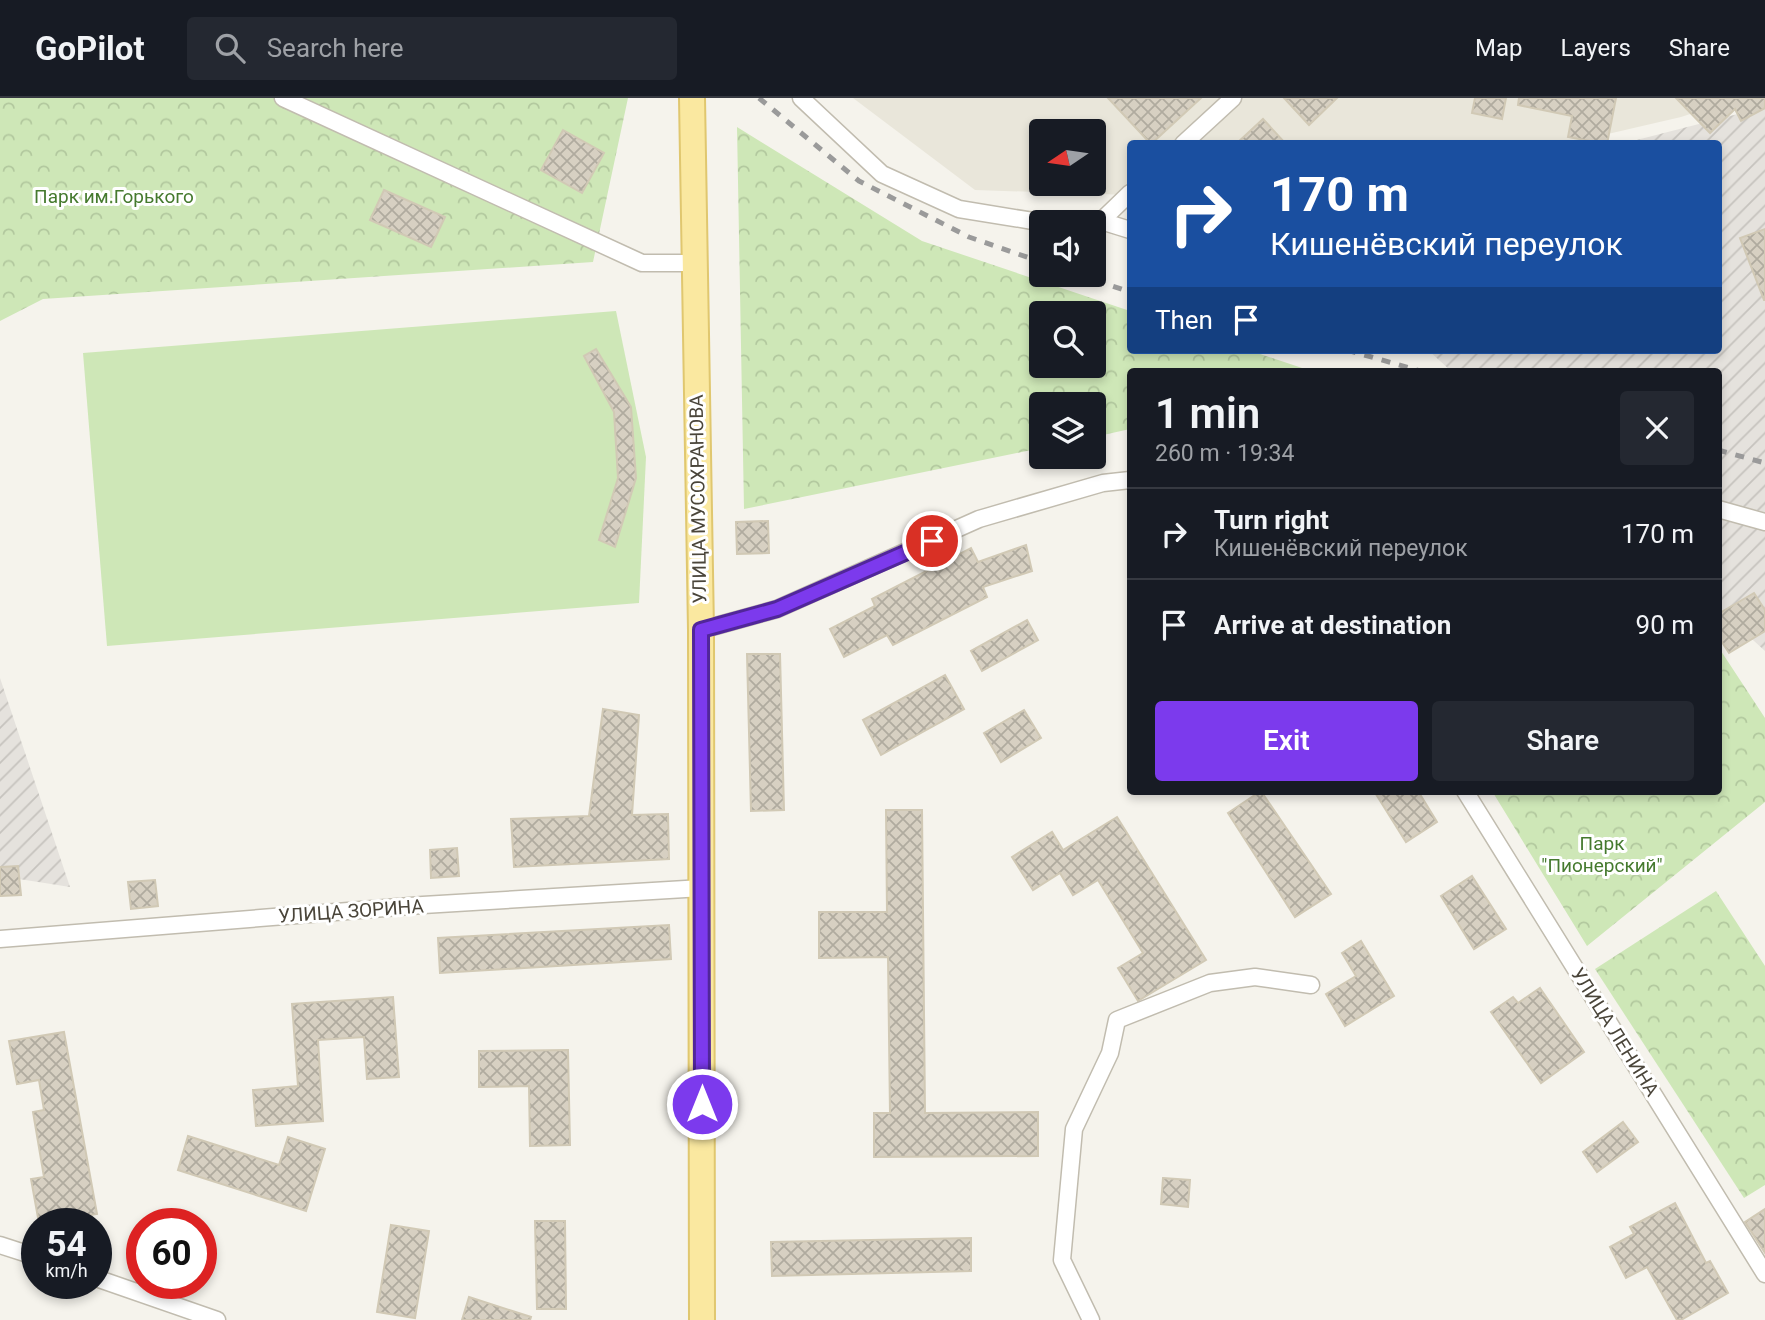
<!DOCTYPE html>
<html lang="en">
<head>
<meta charset="utf-8">
<style>
	body { margin:0; font-family:Roboto,sans-serif; background:#242831; color:#f1f3f6; height:100vh; display:flex; flex-direction:column; font-size:26px; white-space:nowrap }
	* { box-sizing:border-box; margin:0 }
	p { font-size:23px; color:#9ea1a6 }
	.icon { flex:none; width:38px; height:38px; fill:none; stroke:currentColor; stroke-width:2; stroke-linecap:round; stroke-linejoin:round }
	.map { position:relative; flex:1; overflow:hidden }
	.drawer { position:absolute; left:1127px; top:270px; width:595px; height:427px; display:flex; flex-direction:column; background:#171b24; border-radius:7px; box-shadow:0 4px 10px #0003 }
	.drawer>* { flex:none }
	.top-card { position:absolute; left:1127px; top:42px; width:595px; height:214px; border-radius:7px; box-shadow:0 4px 10px #0003; background:#1a4fa0; color:#fff; overflow:hidden }
	.needle { width:46px; rotate:257deg }
	.buttons { position:absolute; left:1029px; top:21px; display:grid; gap:14px }
	.buttons a { display:grid; place-items:center; width:77px; height:77px; border-radius:7px; background:#171b24; box-shadow:0 4px 10px #0003; font-size:35px }
	.speed { position:absolute; left:21px; top:1110px; display:flex; gap:14px; font-size:35px; font-weight:700; text-align:center }
	.speed>* { display:grid; place-content:center; width:91px; height:91px; border-radius:50%; background:#171b24; box-shadow:0 4px 10px #0003; line-height:1 }
	.speed small { font-size:18px; font-weight:400 }
	.speed .limit { border:10px solid #d22; background:#fff; color:#111 }
	.pin { position:absolute; display:grid; place-items:center; width:60px; height:60px; color:#fff; margin:-30px; border:4px solid #fff; border-radius:50%; box-shadow:0 2px 7px #0007 }
	.me { position:absolute; width:77px; margin:-38px; rotate:0deg; stroke-linejoin:round; filter:drop-shadow(0 0 5px #0008) }
	.turn { display:flex; align-items:center; gap:24px; height:147px; padding:0 28px; font-size:32px }
	.turn .icon { width:91px; height:91px; stroke-width:2.5 }
	.turn b { display:block; font-size:49px; line-height:60px }
	.then { display:flex; align-items:center; height:66px; padding:0 28px; background:#0003; gap:14px; font-size:26px }
	.round { display:grid; place-items:center; flex:none; width:74px; height:74px; border-radius:7px; background:#242831 }
	.summary { display:flex; align-items:center; justify-content:space-between; height:119px; padding:0 28px }
	h1 { font-size:42px; font-weight:600; line-height:52px }
	.action { display:flex; gap:14px; margin-top:auto; padding:14px 28px }
	.action a { flex:1; height:80px; border-radius:7px; background:#7c3aed; color:#fff; font-size:28px; font-weight:600; line-height:80px; text-align:center }
	.action a+a { background:#242831; color:#f1f3f6 }
	ul { padding:0; list-style:none }
	li { display:flex; align-items:center; gap:21px; height:91px; padding:0 28px; border-top:2px solid #363941 }
	li div { flex:1 }
	li b { display:block; font-size:26px }
	li em { font-style:normal }
	header { display:flex; align-items:center; gap:42px; box-sizing:border-box; height:98px; padding:0 35px; background:#171b24; border-bottom:2px solid #363941 }
	header strong { font-size:33px }
	nav { display:flex; gap:38px; margin-inline-start:auto; font-size:24px }
	.search { width:490px; height:63px; background:#242831; display:flex; align-items:center; gap:18px; box-sizing:border-box; padding:0 24px; border-radius:7px; color:#9ea1a6; font-size:26px }
	.map>svg:first-child { display:block }
	.residential { fill:#e9e6da; fill-rule:evenodd }
	.industrial { fill:url(#industrial-furrows) }
	.green { fill:#cee7b7 }
	.forest { fill:url(#forest-crowns); fill-rule:evenodd }
	.building { fill:url(#building-cross-hatch); stroke:#d1c9b5; stroke-width:2 }
	.lines { fill:none; stroke-linecap:round; stroke-linejoin:round }
	.street-casing { stroke:#c1bcaf; stroke-width:19 }
	.primary-casing { stroke:#e0c76f; stroke-width:28 }
	.street { stroke:#fff; stroke-width:16 }
	.primary { stroke:#fae8a0; stroke-width:24 }
	.rail { stroke:#9a9a9a; stroke-width:5; stroke-dasharray:9 9; stroke-linecap:butt }
	.route-casing { stroke:#51269a; stroke-width:18 }
	.route { stroke:#7c3aed; stroke-width:12 }
	.labels { text-anchor:middle; dominant-baseline:central; stroke-width:6; stroke-linejoin:round; paint-order:stroke }
	.park-label { font-size:19px; fill:#457a2e; stroke:#fff }
	.street-label { font-size:19px; fill:#4a453a; stroke:#fff }
</style>
</head>
<body>
<header>
<strong>GoPilot</strong>
<div class="search"><svg class="icon" aria-label="search" viewBox="0 0 24 24"><circle cx="10" cy="10" r="6"/><path d="M15 15l6 6"/></svg>Search here</div>
<nav><a>Map</a><a>Layers</a><a>Share</a></nav>
</header>
<div class="map">
<svg width="1765" height="1222" viewBox="0 0 1765 1222">
	<defs>
		<pattern id="industrial-furrows" width="10" height="10" patternUnits="userSpaceOnUse" patternTransform="scale(1.75)"><rect width="10" height="10" fill="#e5e2dd"/><path d="M-1 1l2-2M0 10L10 0M9 11l2-2" fill="none" stroke="#c6c3be"/></pattern>
		<pattern id="forest-crowns" width="20" height="18" patternUnits="userSpaceOnUse" patternTransform="scale(1.75)"><rect width="20" height="18" fill="#cee7b7"/><path d="M2 6a3 3 0 1 1 6 0M12 15a3 3 0 1 1 6 0" fill="none" stroke="#b2c89e"/></pattern>
		<pattern id="building-cross-hatch" width="8" height="8" patternUnits="userSpaceOnUse" patternTransform="scale(1.75)"><rect width="8" height="8" fill="#d7d0c2"/><path d="M0 0l8 8M0 8l8-8" fill="none" stroke="#b0ab9f"/></pattern>
	</defs>
	<rect width="100%" height="100%" fill="#f5f3ec"/>
	<!-- residential -->
	<path class="residential" d="M853,0h886l-58,19 -112,26 -439,1v51l-155,-5zM1041,33h53v53h-53z"/>
	<!-- industrial -->
	<g class="industrial">
		<path d="M1765,9v544l-46,-42 -1,-238h-267l-23,-21h290v-206l-93,-1z"/>
		<path d="M0,580l70,209 -70,-11z"/>
	</g>
	<!-- green -->
	<path class="green" d="M616,213l30,146 -7,146 -532,43 -24,-293z"/>
	<!-- forest -->
	<g class="forest">
		<path d="M0,0h628l-35,164 -550,37 -43,22z"/>
		<path d="M737,29l185,114 208,70v39h118l63,21h-181v58l-36,8v-33h-53v44l-297,61zM1041,215h53v53h-53z"/>
		<path d="M1719,550l46,70v84l-178,144 -95,-155h226z"/>
		<path d="M1716,793l49,75v219l-21,13 -149,-229z"/>
	</g>
	<!-- building -->
	<g class="building">
		<path d="M1108,0h93l-50,46z"/>
		<path d="M1284,0h53l-28,27z"/>
		<path d="M1475,0h31l-4,21 -30,-6z"/>
		<path d="M1519,0h97l-9,46 -39,-7 4,-21 -54,-11z"/>
		<path d="M1676,0h89v10l-24,13 -6,-12 -25,24z"/>
		<path d="M1263,21l23,25h-50z"/>
		<path d="M563,32l41,23 -22,40 -41,-23z"/>
		<path d="M384,92l61,27 -14,30 -61,-27z"/>
		<path d="M1765,131v71h-1l-24,-62z"/>
		<path d="M596,251l35,58 5,71 -21,69 -16,-7 19,-62 -4,-66 -30,-56z"/>
		<path d="M768,423l1,32 -32,1 -1,-32z"/>
		<path d="M1026,447l6,26 -49,16 4,10 -94,48 -6,-10 -43,22 -14,-28 45,-23 -3,-7 99,-51 7,14z"/>
		<path d="M1754,495l11,17v21l-36,22 -11,-17v-22z"/>
		<path d="M1027,522l11,20 -56,31 -11,-20z"/>
		<path d="M747,556h33l4,156 -33,1z"/>
		<path d="M945,577l19,34 -83,46 -18,-35z"/>
		<path d="M603,611l36,6 -7,100 36,-1 1,45 -155,8 -3,-48 78,-3z"/>
		<path d="M1024,612l17,28 -40,24 -17,-29z"/>
		<path d="M1261,693l70,103 -36,23 -67,-104z"/>
		<path d="M1374,693h44l19,31 -31,20z"/>
		<path d="M886,712h36l3,303 113,-1v44l-164,1v-44h16l-2,-156 -69,1v-46h68z"/>
		<path d="M1117,719l89,143 -68,41 -20,-33 25,-15 -45,-73 -25,15 -13,-22 -27,17 -21,-33 40,-25 11,18z"/>
		<path d="M457,750l2,28 -28,2 -1,-28z"/>
		<path d="M18,768l3,29 -21,1v-29z"/>
		<path d="M1472,778l34,53 -32,20 -33,-53z"/>
		<path d="M155,782l3,26 -27,3 -3,-27z"/>
		<path d="M669,827l2,34 -231,14 -2,-35z"/>
		<path d="M1361,843l33,55 -49,30 -19,-32 30,-18 -14,-23z"/>
		<path d="M1540,890l44,64 -43,31 -50,-71 22,-15 5,6z"/>
		<path d="M393,899l6,80 -32,2 -3,-42 -46,3 5,81 -67,5 -3,-36 45,-4 -6,-82z"/>
		<path d="M64,934l33,182 -58,9 -8,-44 13,-2 -11,-65 11,-2 -5,-30 -22,4 -8,-43z"/>
		<path d="M568,952l2,95 -40,1 -1,-60 -50,1v-36z"/>
		<path d="M1623,1024l15,20 -41,30 -14,-20z"/>
		<path d="M188,1038l91,29 9,-28 37,12 -19,62 -128,-41z"/>
		<path d="M1163,1080l27,2 -2,27 -27,-3z"/>
		<path d="M1675,1105l31,60 4,-2 18,32 -47,27h-4l-30,-53 -21,11 -16,-31 24,-13 -4,-7z"/>
		<path d="M1765,1111v44l-20,-31z"/>
		<path d="M535,1123h30l1,88h-29z"/>
		<path d="M391,1127l38,6 -14,87 -38,-6z"/>
		<path d="M971,1140v33l-199,5 -1,-34z"/>
		<path d="M469,1199l62,20 -1,3h-68z"/>
	</g>
	<g class="lines">
		<!-- street casing -->
		<g class="street-casing">
			<g id="street">
				<path d="M283,0l359,165h51"/>
				<path d="M801,0l81,76 77,35 74,12h68l29,9"/>
				<path d="M1183,46l50,-46"/>
				<path d="M1101,123l29,-28"/>
				<path d="M1718,411l47,13"/>
				<path d="M701,532l76,-21 202,-90 124,-36 27,-3"/>
				<path d="M1465,693l300,483"/>
				<path d="M0,841l423,-34 279,-17"/>
				<path d="M0,1147l37,12"/>
				<path d="M96,1180l121,42"/>
				<path d="M1091,1222l-29,-60 12,-131 36,-76 7,-33 93,-37 45,-6 56,8"/>
			</g>
		</g>
		<!-- primary casing -->
		<g class="primary-casing">
			<path id="primary" d="M692,0l9,532 1,690"/>
		</g>
		<!-- street -->
		<use href="#street" class="street"/>
		<!-- primary -->
		<use href="#primary" class="primary"/>
		<!-- rail -->
		<g class="rail">
			<path d="M759,0l100,83 110,56 72,25"/>
			<path d="M1079,177l51,17"/>
			<path d="M1347,252l73,21"/>
			<path d="M1718,352l47,13"/>
		</g>
	</g>
	<g class="lines">
		<!-- route casing -->
		<g class="route-casing">
			<path id="route" d="M702,1006l-1,-474 76,-21 155,-68"/>
		</g>
		<!-- route -->
		<use href="#route" class="route"/>
	</g>
	<g class="labels">
		<!-- park labels -->
		<g class="park-label">
			<text x="114" y="98">Парк им.Горького</text>
			<text x="1602" y="745">Парк<tspan x="1602" dy="22">"Пионерский"</tspan></text>
		</g>
		<!-- street labels -->
		<g class="street-label">
			<text transform="translate(698 401) rotate(-91)">УЛИЦА МУСОХРАНОВА</text>
			<text transform="translate(351 813) rotate(-4)">УЛИЦА ЗОРИНА</text>
			<text transform="translate(1615 934) rotate(58)">УЛИЦА ЛЕНИНА</text>
		</g>
	</g>
</svg>
<div class="buttons">
<a><svg class="needle" viewBox="-14 -14 28 28"><path d="M0-13l5 13h-10z" fill="#e53935"/><path d="M0 13l5-13h-10z" fill="#9ea1a6"/></svg></a>
<a><svg class="icon" aria-label="sound" viewBox="0 0 24 24"><path d="M4 9h4l5-4v14l-5-4H4zM17 9q2 3 0 6"/></svg></a>
<a><svg class="icon" aria-label="search" viewBox="0 0 24 24"><circle cx="10" cy="10" r="6"/><path d="M15 15l6 6"/></svg></a>
<a><svg class="icon" aria-label="layers" viewBox="0 0 24 24"><path d="M12 4l9 5-9 5-9-5zM3 14l9 5 9-5"/></svg></a>
</div>
<div class="speed"><div>54<small>km/h</small></div><div class="limit">60</div></div>
<div class="pin" style="left:932px;top:443px;background:#d93025"><svg class="icon" aria-label="arrive" viewBox="0 0 24 24"><path d="M6 21V4h12l-3 4 3 4H6"/></svg></div>
<svg class="me" style="left:702px;top:1006px" viewBox="-20 -20 40 40"><circle r="17" fill="#7c3aed" stroke="#fff" stroke-width="3"/><path d="M0-11L8 9 0 5-8 9z" fill="#fff"/></svg>
<div class="top-card">
<div class="turn"><svg class="icon" aria-label="right" viewBox="0 0 24 24"><path d="M7 20v-9h11M14 6l5 5-5 5"/></svg><div><b>170 m</b>Кишенёвский переулок</div></div>
<div class="then">Then<svg class="icon" aria-label="arrive" viewBox="0 0 24 24"><path d="M6 21V4h12l-3 4 3 4H6"/></svg></div>
</div>
<section class="drawer">
<div class="summary"><div><h1>1 min</h1><p>260 m · 19:34</p></div><a class="round"><svg class="icon" aria-label="close" viewBox="0 0 24 24"><path d="M6 6l12 12M18 6L6 18"/></svg></a></div>
<ul>
<li><svg class="icon" aria-label="right" viewBox="0 0 24 24"><path d="M7 20v-9h11M14 6l5 5-5 5"/></svg><div><b>Turn right</b><p>Кишенёвский переулок</p></div><em>170 m</em></li>
<li><svg class="icon" aria-label="arrive" viewBox="0 0 24 24"><path d="M6 21V4h12l-3 4 3 4H6"/></svg><div><b>Arrive at destination</b></div><em>90 m</em></li>
</ul>
<div class="action"><a>Exit</a><a>Share</a></div>
</section>
</div>
</body>
</html>
